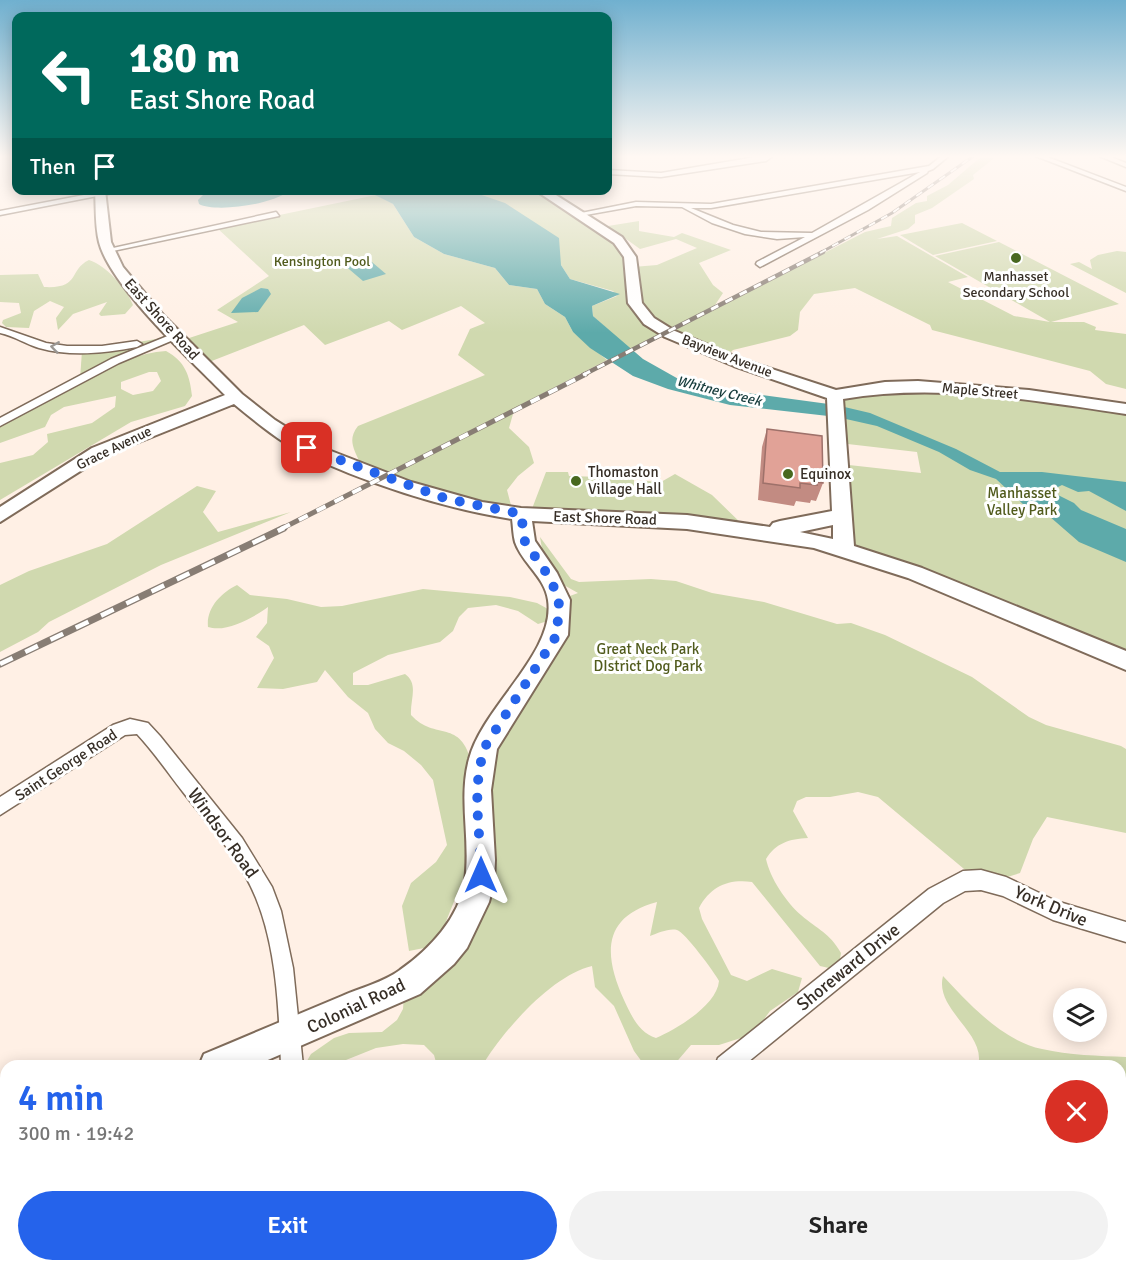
<!DOCTYPE html>
<html lang="en">
<head>
<meta charset="utf-8">
<style>
	body { margin:0; font-family:Signika,sans-serif; background:#f2f2f2; color:#222; height:100vh; display:flex; flex-direction:column; font-size:22px; white-space:nowrap }
	* { box-sizing:border-box; margin:0 }
	p { font-size:20px; color:#767676 }
	.icon { flex:none; width:33px; height:33px; fill:none; stroke:currentColor; stroke-width:2; stroke-linecap:round; stroke-linejoin:round }
	.map { position:relative; flex:1; overflow:hidden }
	.sheet { position:absolute; left:0px; top:1060px; width:1126px; height:212px; display:flex; flex-direction:column; background:#fff; border-radius:18px 18px 0 0; box-shadow:0 3px 15px #0003 }
	.sheet>* { flex:none }
	.guide { position:absolute; left:12px; top:12px; width:600px; height:183px; border-radius:12px; box-shadow:0 3px 15px #0003; background:#00695c; color:#fff; overflow:hidden }
	.tools { position:absolute; left:1053px; top:988px; display:grid; gap:12px }
	.tools a { display:grid; place-items:center; width:54px; height:54px; border-radius:50%; background:#fff; box-shadow:0 3px 15px #0003; font-size:30px }
	.pin { position:absolute; display:grid; place-items:center; width:51px; height:51px; color:#fff; margin:-26px; border-radius:12px; box-shadow:0 3px 9px #0006 }
	.me { position:absolute; width:66px; margin:-33px; rotate:0deg; stroke-linejoin:round; filter:drop-shadow(0 0 4px #0008) }
	.turn { display:flex; align-items:center; gap:21px; height:126px; padding:0 18px; font-size:27px }
	.turn .icon { width:78px; height:78px; stroke-width:2.5 }
	.turn b { display:block; font-size:42px; line-height:51px }
	.then { display:flex; align-items:center; height:57px; padding:0 18px; background:#0003; gap:12px; font-size:22px }
	.round { display:grid; place-items:center; flex:none; width:63px; height:63px; border-radius:32px; background:#f2f2f2 }
	.headline { display:flex; align-items:center; justify-content:space-between; height:102px; padding:0 18px }
	h1 { font-size:36px; font-weight:600; line-height:45px; color:#2563eb }
	.cta { display:flex; gap:12px; margin-top:auto; padding:12px 18px }
	.cta a { flex:1; height:69px; border-radius:36px; background:#2563eb; color:#fff; font-size:24px; font-weight:600; line-height:69px; text-align:center }
	.cta a+a { background:#f2f2f2; color:#222 }
	.map>svg:first-child { display:block }
	.green { fill:#d0d9af; fill-rule:evenodd }
	.water { fill:#5daaaa }
	.lines { fill:none; stroke-linecap:round; stroke-linejoin:round }
	.street-casing { stroke:#7f6b5a; stroke-width:3 }
	.secondary-casing { stroke:#7f6b5a; stroke-width:4 }
	.street { fill:#fff; fill-rule:evenodd }
	.secondary { fill:#fff; fill-rule:evenodd }
	.rail-far3-casing { stroke:#887d74; stroke-width:3 }
	.rail-far2-casing { stroke:#887d74; stroke-width:4.5 }
	.rail-far1-casing { stroke:#887d74; stroke-width:5 }
	.rail-casing { stroke:#887d74; stroke-width:7 }
	.rail-far3 { stroke:#fff; stroke-width:2; stroke-dasharray:7; stroke-linecap:butt }
	.rail-far2 { stroke:#fff; stroke-width:3; stroke-dasharray:8; stroke-linecap:butt }
	.rail-far1 { stroke:#fff; stroke-width:4; stroke-dasharray:10; stroke-linecap:butt }
	.rail { stroke:#fff; stroke-width:4.5; stroke-dasharray:14; stroke-linecap:butt }
	.wall { fill:#c28b82 }
	.building { fill:#e1a297; stroke:#9e716a; stroke-width:1.5 }
	.oneway { stroke:#9b9793 }
	.route { stroke:#2563eb; stroke-width:10; stroke-dasharray:0 18 }
	.poi-dot { fill:#48681f; stroke:#fff; stroke-width:2 }
	.labels { text-anchor:middle; dominant-baseline:central; stroke-width:6; stroke-linejoin:round; paint-order:stroke }
	.far-park-label { font-size:14px; fill:#515b1d; stroke:#fff }
	.far-poi-label { font-size:14px; fill:#372f27; stroke:#fff }
	.far-street-label { font-size:14px; fill:#372f27; stroke:#fff }
	.far-water-label { font-size:14px; font-style:italic; fill:#153b3b; stroke:#fff }
	.street-label { font-size:15px; fill:#372f27; stroke:#fff }
	.poi-label { font-size:15px; fill:#372f27; stroke:#fff; text-anchor:start }
	.park-label { font-size:15px; fill:#515b1d; stroke:#fff }
	.near-street-label { font-size:18px; fill:#372f27; stroke:#fff }
</style>
</head>
<body>
<div class="map">
<svg width="1126" height="1271" viewBox="0 0 1126 1271">
	<rect width="100%" height="100%" fill="#fff0e5"/>
	<!-- green -->
	<g class="green">
		<path d="M983,155h15l-25,20 1,4 -42,29 -17,7v8l-7,6 -31,10 20,-3 71,41 -20,5 66,34 36,6 -115,-66 64,-14 120,62 -68,18h33l12,5 -1,3 31,4v55l-20,-5 -16,-13 -158,-41 -2,-5 -75,-37 -41,6 -14,18 -2,18 -8,6 -57,14 -7,7 -59,-25 -35,19 -39,-35 -1,-10 25,-10 -4,-5 -43,-12 -9,-14 -91,-74h70l71,42 22,34 24,-2 40,-17 -21,-9 -36,10 -32,-23 31,-5v10l35,6 8,-4 49,17 -32,13 14,22 10,8 -8,12 4,2 146,-75 26,-6 1,-8 24,-15 11,-2v-5l21,-11z"/>
		<path d="M376,195l17,9 21,33 30,17 51,14 14,17 28,4 8,15 20,13 8,15 34,28 -96,50 2,4 -4,14 20,19 5,16 -16,13 -11,14 6,23 -32,-5 -120,-43c-7,-16 -14,-25 -3,-39l127,-51 -27,-20 12,-26 15,-6 -24,-17 -59,24 -13,-9 -64,24 -21,-20 -100,39 -24,-23 58,-19 -21,-12 52,-34 -52,-48z"/>
		<path d="M962,223l35,18 -64,14 -33,-20z"/>
		<path d="M1117,251l9,1v41l-56,-29 9,-2 13,7 -2,-9 8,-5z"/>
		<path d="M89,260c17,5 38,29 44,45l-8,9 -24,2 -2,-2 8,-12 -34,12 -15,16 -2,-12 8,-11 -14,-6 -16,10 -5,17 -23,-1 -4,-4 1,-3 18,-7 -2,-10 -19,-1v-27l38,-1 6,13c37,2 24,-17 45,-27z"/>
		<path d="M175,336l-95,43 2,-28z"/>
		<path d="M166,351c19,10 24,25 26,45l-7,10 -54,16 -131,78v-37l33,-8 15,-13 -1,-8 45,-11 23,-16 1,-11 -52,11 -13,8 -6,12 -45,16v-17c45,-24 115,-72 166,-75zM149,372h8l4,9 -8,10 -20,4 -12,-6v-7z"/>
		<path d="M885,387l241,17v257l-282,-112 -4,-85 81,9 -4,-21 -78,-9 2,-47z"/>
		<path d="M546,472h22l1,4 65,2v9h12l1,-6 14,1 14,-8 37,21 35,34 -217,-15z"/>
		<path d="M197,486l19,5 -13,21 15,20 73,-20 -130,53 -112,57 -11,10 -38,20v-67l29,-14 78,-27z"/>
		<path d="M540,537l31,42 8,3 72,-3 25,2 36,12 52,9 73,22 14,-1 34,12 87,42 57,40 17,8 75,21 5,3v84l-79,-16 -14,22 -13,34 -19,6h-25l-98,-82 -20,-5 -28,5h-24l-9,4 -4,10 15,27c-19,1 -32,5 -42,21 4,19 20,43 35,56 17,15 28,17 40,38l-2,12 -10,3 -9,-2 -68,-84c-24,-3 -41,4 -53,26l3,11 29,56 16,6 25,-12 30,9 -4,14 -28,19 -11,15 -15,11 -25,8h-28l-18,21h-28l-11,-15 -20,-45 -19,-19 -3,-21c-40,9 -90,66 -110,100h-45l-3,-11 -10,-10 -21,-1 -27,4 -45,18h-27l7,-12 23,-16 15,-5 33,-1 15,-12 6,-11 1,-14 56,-60 17,-145 82,-190 19,-7 -16,-9 -20,-35zM657,902l-7,34c8,-3 19,-8 27,-6 7,1 38,43 42,51 -2,24 -42,48 -63,57 -17,-5 -25,-23 -32,-38 -20,-44 -23,-83 33,-98z"/>
		<path d="M237,585l13,10 37,4 34,8 21,-1 81,-17 87,8 27,6 11,6 3,11 -13,4 -20,-13 -22,-6 -28,3 -9,9 -6,14 -13,11 -52,13 -35,18v12h15l37,-11c14,10 5,25 6,41 25,27 50,2 61,50l-5,104 -26,65 -17,14 -15,3 -7,-45 9,-23 25,-21 11,-17 -14,-65 -12,-15 -17,-14 -16,-8 -13,-14 -7,-16 -20,-16 -23,-27 -8,12 -34,7 -26,-1 17,-30 -5,-12 -13,-9 11,-14 1,-16c-15,11 -42,26 -60,20 -2,-19 13,-34 29,-42z"/>
		<path d="M943,976c26,28 60,65 99,73 27,6 57,7 84,8v45h-5l-1,-36h-142c9,-33 -44,-56 -35,-90z"/>
		<path d="M192,1266h142l2,5h-144z"/>
	</g>
	<!-- water -->
	<g class="water">
		<path d="M219,190h69v1c-13,13 -72,22 -89,13l-1,-4 5,-5z"/>
		<path d="M367,191h103l35,12 54,35 2,27 9,14 50,15 -28,12 1,10 50,43 39,22 20,6 134,18 34,8 86,36 44,23h42l84,10v29l-37,-20 -11,1 -16,-7 -8,4 2,5 18,9 7,7 45,19v33l-47,-20 -30,-26 -24,-10 -29,-27 -26,-9 -31,-18 -62,-26 -40,-9 -107,-12 -62,-16 -35,-13 -43,-28 -17,-16 -8,-15 -20,-13 -8,-15 -28,-4 -14,-17 -51,-14 -30,-17 -21,-33z"/>
		<path d="M366,257l20,17 -23,7 -20,-17z"/>
		<path d="M261,288l7,1 3,5 -13,18 -27,1 11,-15z"/>
	</g>
	<g class="lines">
		<!-- street casing -->
		<g class="street-casing">
			<g id="street">
				<path d="M767,155h7l-8,6 -105,16 -53,-3v-4l53,3z"/>
				<path d="M943,155h7l-17,14 -5,2 -1,2 -59,37 -108,57 -4,-3 1,-2 48,-25 -28,2 -32,-5 -33,-11 -30,-16 -46,-1 -56,10 -4,-2 60,-12 75,2 218,-38zM920,172l-108,61 -51,-1 -28,-7 -42,-17h20z"/>
				<path d="M1033,155h9l84,32v4z"/>
				<path d="M1097,155h9l20,8v4z"/>
				<path d="M110,190h18l-128,25v-4z"/>
				<path d="M276,212l3,4 -171,36 -4,-2z"/>
				<path d="M0,327l46,16 21,3h35l35,-5 5,3 -5,3c-32,6 -66,10 -98,1 -13,-4 -25,-12 -39,-15z"/>
				<path d="M175,333l3,1v4l-59,25 -119,63v-8l111,-59z"/>
				<path d="M130,719l18,4 12,13 82,102 30,49 9,24 12,57 10,98h-22c-2,-54 -4,-117 -25,-168 -16,-40 -47,-72 -73,-106 -15,-19 -29,-40 -46,-58l-12,1 -125,80v-18l113,-72z"/>
				<path d="M981,870l25,7 50,24 70,21v20l-73,-22 -50,-24 -22,-6 -16,1 -22,12 -200,163h-28l3,-8 211,-169 34,-18z"/>
				<path d="M241,1266h26l1,5h-26z"/>
				<path d="M462,1266h30l-2,5h-30z"/>
				<path d="M686,1266h29l2,5h-29z"/>
			</g>
		</g>
		<!-- secondary casing -->
		<g class="secondary-casing">
			<g id="secondary">
				<path d="M95,190h10l6,52 12,25 41,49 78,78 33,26 38,24 98,38 71,20 39,6 166,7 83,12 3,-4 7,-2 52,-10 -5,-113 -93,-32 -69,-29 -21,-13 -16,-21 -4,-46 -10,-14 -79,-53h13l74,47 14,20 6,46 12,15 21,13 69,29 92,30 49,-8 33,-1 111,9 97,14v10c-94,-14 -189,-31 -283,-15l11,147 68,22 204,83v19l-218,-92 -94,-30 -127,-19 -155,-8 3,20 22,32 13,27 -2,35 -71,114 -6,41 4,70 -1,22 -5,20 -22,46 -13,16 -34,30 -166,72h-55l5,-12c46,-19 92,-39 138,-58 18,-8 42,-14 58,-26 30,-21 59,-52 65,-89 6,-41 -7,-82 4,-122 13,-52 87,-106 79,-159 -3,-23 -26,-37 -33,-58 -2,-7 -2,-16 -3,-23 -66,-10 -150,-37 -211,-67 -24,-12 -46,-31 -67,-48l-130,52 -104,66v-15l92,-59 133,-53c-33,-34 -115,-109 -126,-153 -4,-16 -3,-35 -4,-52zM833,525v14l-33,-7z"/>
				<path d="M6,1134v37l-6,2v-37z"/>
			</g>
		</g>
		<!-- street -->
		<use href="#street" class="street"/>
		<!-- secondary -->
		<use href="#secondary" class="secondary"/>
		<!-- rail-far3 casing -->
		<g class="rail-far3-casing">
			<path id="rail-far3" d="M820,253l72,-40 83,-58"/>
		</g>
		<!-- rail-far2 casing -->
		<g class="rail-far2-casing">
			<path id="rail-far2" d="M583,375l240,-123"/>
		</g>
		<!-- rail-far1 casing -->
		<g class="rail-far1-casing">
			<path id="rail-far1" d="M281,529l305,-155"/>
		</g>
		<!-- rail casing -->
		<g class="rail-casing">
			<path id="rail" d="M0,664l284,-136"/>
		</g>
		<!-- rail-far3 -->
		<use href="#rail-far3" class="rail-far3"/>
		<!-- rail-far2 -->
		<use href="#rail-far2" class="rail-far2"/>
		<!-- rail-far1 -->
		<use href="#rail-far1" class="rail-far1"/>
		<!-- rail -->
		<use href="#rail" class="rail"/>
	</g>
	<!-- wall -->
	<path class="wall" d="M767,429l56,54 -7,18 -5,-1 -1,3 -14,-2 -2,5 -36,-6 4,-53z"/>
	<!-- building -->
	<path class="building" d="M767,429l55,7 1,47 -7,-1 1,3 -17,-2v5l-37,-5z"/>
	<!-- one-way arrows -->
	<defs><path id="oneway-chevron" d="M-2-3.5L2.5 0L-2 3.5" fill="none" stroke-width="1.6" stroke-linecap="round" stroke-linejoin="round" transform="scale(1.5)"/></defs>
	<use class="oneway" href="#oneway-chevron" transform="translate(55 347) rotate(-172)"/>
	<!-- sky -->
	<linearGradient id="sky" x2="0" y2="1"><stop stop-color="#70b0cf"/><stop offset="0.47" stop-color="#fff8f3"/><stop offset="1" stop-color="#fff8f3" stop-opacity="0"/></linearGradient>
	<rect width="1126" height="333" fill="url(#sky)"/>
	<g class="lines">
		<!-- route -->
		<path class="route" d="M307,448l140,51 74,15 4,28 25,36 9,22 -2,35 -71,110c-16,42 -5,86 -5,130"/>
	</g>
	<!-- markers -->
	<g class="poi-dot">
		<circle cx="1016" cy="258" r="6"/>
		<circle cx="788" cy="474" r="6"/>
		<circle cx="576" cy="481" r="6"/>
	</g>
	<g class="labels">
		<!-- far-park labels -->
		<g class="far-park-label">
			<text x="322" y="261">Kensington Pool</text>
		</g>
		<!-- far-poi labels -->
		<g class="far-poi-label">
			<text x="1016" y="276">Manhasset<tspan x="1016" dy="16">Secondary School</tspan></text>
		</g>
		<!-- far-street labels -->
		<g class="far-street-label">
			<text transform="translate(727 356) rotate(21)">Bayview Avenue</text>
			<text transform="translate(980 391) rotate(5)">Maple Street</text>
			<text transform="translate(114 448) rotate(-26)">Grace Avenue</text>
		</g>
		<!-- far-water labels -->
		<g class="far-water-label">
			<text transform="translate(719 391) rotate(14)">Whitney Creek</text>
		</g>
		<!-- street labels -->
		<g class="street-label">
			<text transform="translate(162 319) rotate(48)">East Shore Road</text>
			<text transform="translate(605 518) rotate(2)">East Shore Road</text>
			<text transform="translate(66 765) rotate(-33)">Saint George Road</text>
		</g>
		<!-- poi labels -->
		<g class="poi-label">
			<text x="588" y="472">Thomaston<tspan x="588" dy="17">Village Hall</tspan></text>
			<text x="800" y="474">Equinox</text>
		</g>
		<!-- park labels -->
		<g class="park-label">
			<text x="1022" y="493">Manhasset<tspan x="1022" dy="17">Valley Park</tspan></text>
			<text x="648" y="649">Great Neck Park<tspan x="648" dy="17">DIstrict Dog Park</tspan></text>
		</g>
		<!-- near-street labels -->
		<g class="near-street-label">
			<text transform="translate(223 833) rotate(54)">Windsor Road</text>
			<text transform="translate(1051 906) rotate(23)">York Drive</text>
			<text transform="translate(848 967) rotate(-39)">Shoreward Drive</text>
			<text transform="translate(356 1006) rotate(-25)">Colonial Road</text>
		</g>
	</g>
</svg>
<div class="tools">
<a><svg class="icon" aria-label="layers" viewBox="0 0 24 24"><path d="M12 4l9 5-9 5-9-5zM3 14l9 5 9-5"/></svg></a>
</div>
<div class="pin" style="left:307px;top:448px;background:#d93025"><svg class="icon" aria-label="arrive" viewBox="0 0 24 24"><path d="M6 21V4h12l-3 4 3 4H6"/></svg></div>
<svg class="me" style="left:481px;top:875px" viewBox="-20 -20 40 40"><path d="M0-17L14 15 0 8-14 15z" fill="#2563eb" stroke="#fff" stroke-width="4"/></svg>
<div class="guide">
<div class="turn"><svg class="icon" aria-label="left" viewBox="0 0 24 24"><path d="M17 20v-9H6M10 6l-5 5 5 5"/></svg><div><b>180 m</b>East Shore Road</div></div>
<div class="then">Then<svg class="icon" aria-label="arrive" viewBox="0 0 24 24"><path d="M6 21V4h12l-3 4 3 4H6"/></svg></div>
</div>
<section class="sheet">
<div class="headline"><div><h1>4 min</h1><p>300 m · 19:42</p></div><a class="round" style="background:#d93025;color:#fff"><svg class="icon" aria-label="close" viewBox="0 0 24 24"><path d="M6 6l12 12M18 6L6 18"/></svg></a></div>
<div class="cta"><a>Exit</a><a>Share</a></div>
</section>
</div>
</body>
</html>
